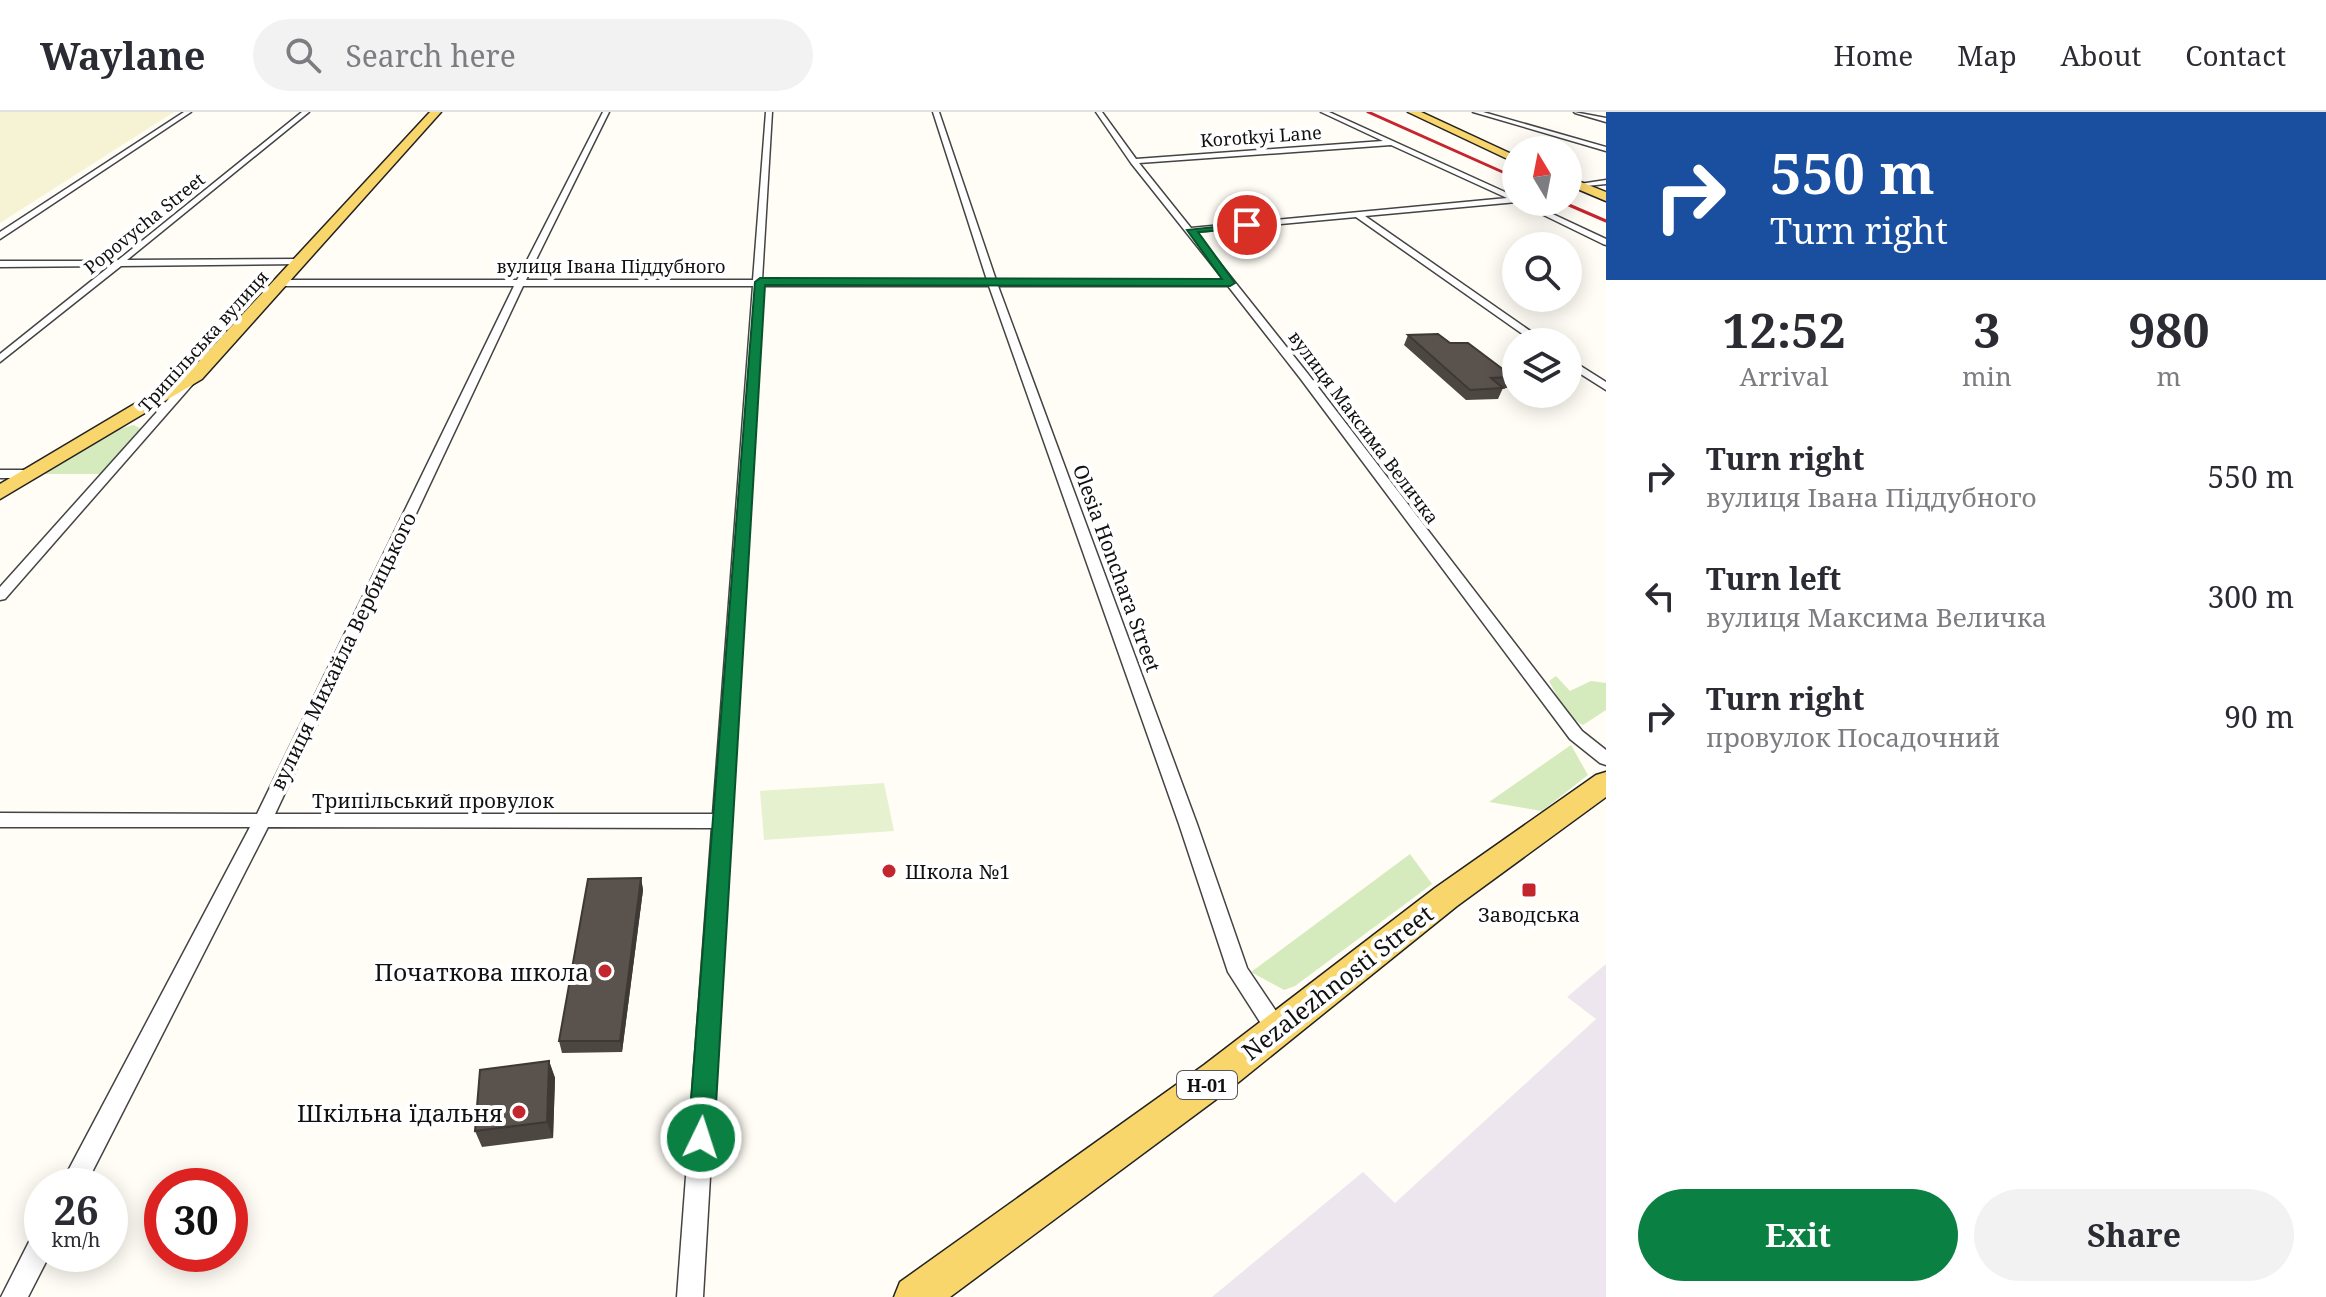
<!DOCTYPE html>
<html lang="en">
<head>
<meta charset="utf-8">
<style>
	body { margin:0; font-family:"Noto Serif",serif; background:#f2f2f3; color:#2b2b33; height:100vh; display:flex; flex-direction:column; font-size:30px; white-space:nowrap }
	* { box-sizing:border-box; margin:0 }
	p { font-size:26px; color:#7c7c81 }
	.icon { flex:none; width:44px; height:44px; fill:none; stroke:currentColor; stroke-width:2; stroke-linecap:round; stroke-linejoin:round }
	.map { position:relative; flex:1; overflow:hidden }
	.details { display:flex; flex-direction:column; background:#fff; width:720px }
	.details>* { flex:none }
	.hud { background:#1a4fa0; color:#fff; overflow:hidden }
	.needle { width:52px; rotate:350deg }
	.fabs { position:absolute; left:1502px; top:24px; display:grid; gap:16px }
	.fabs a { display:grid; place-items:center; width:80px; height:80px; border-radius:50%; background:#fff; box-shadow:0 4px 20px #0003; font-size:40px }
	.speed { position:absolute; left:24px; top:1056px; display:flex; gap:16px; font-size:40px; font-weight:700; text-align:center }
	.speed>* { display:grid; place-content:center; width:104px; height:104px; border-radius:50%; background:#fff; box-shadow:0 4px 20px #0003; line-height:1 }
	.speed small { font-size:20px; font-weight:400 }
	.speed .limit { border:12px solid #d22; background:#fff; color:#111 }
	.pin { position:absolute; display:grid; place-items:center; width:68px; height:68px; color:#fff; margin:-34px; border:4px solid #fff; border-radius:50%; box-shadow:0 2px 8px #0007 }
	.me { position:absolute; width:88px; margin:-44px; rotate:4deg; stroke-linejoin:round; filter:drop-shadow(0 0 6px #0008) }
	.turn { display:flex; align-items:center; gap:28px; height:168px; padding:0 32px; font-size:36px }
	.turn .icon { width:104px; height:104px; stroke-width:2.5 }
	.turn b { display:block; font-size:56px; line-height:68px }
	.eta { display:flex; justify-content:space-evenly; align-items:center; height:136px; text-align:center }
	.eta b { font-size:48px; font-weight:700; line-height:56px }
	.primary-button { display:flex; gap:16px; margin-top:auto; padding:16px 32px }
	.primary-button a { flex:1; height:92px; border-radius:48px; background:#0b8043; color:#fff; font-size:32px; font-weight:700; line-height:92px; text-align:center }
	.primary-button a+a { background:#f2f2f3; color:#2b2b33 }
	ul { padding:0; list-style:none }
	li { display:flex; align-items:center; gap:24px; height:120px; padding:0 32px }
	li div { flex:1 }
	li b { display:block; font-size:30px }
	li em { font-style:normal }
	header { display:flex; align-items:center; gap:48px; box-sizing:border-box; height:112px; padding:0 40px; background:#fff; border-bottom:2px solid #e1e1e2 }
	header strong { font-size:38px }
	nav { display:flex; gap:44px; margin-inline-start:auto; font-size:28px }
	.search { width:560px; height:72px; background:#f2f2f3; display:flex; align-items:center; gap:20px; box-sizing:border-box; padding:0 28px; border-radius:44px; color:#7c7c81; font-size:30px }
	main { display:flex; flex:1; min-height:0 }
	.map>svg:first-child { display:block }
	.industrial { fill:#eee6ef }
	.farmland { fill:#f6f3d4 }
	.green { fill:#d5ebbd }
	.pitch { fill:#e6f2cf }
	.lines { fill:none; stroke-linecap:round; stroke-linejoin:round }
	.minor-casing { stroke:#444; stroke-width:3 }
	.primary-casing { stroke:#222; stroke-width:3 }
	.minor { fill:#fff; fill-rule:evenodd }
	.primary { fill:#f9d66b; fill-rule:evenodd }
	.rail { stroke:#c4262e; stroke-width:3 }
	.wall { fill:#4d4742 }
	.shaded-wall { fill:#3f3936 }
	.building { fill:#5a524d; stroke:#3f3936; stroke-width:2 }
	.route { fill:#0b8043; stroke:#07532c; stroke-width:2 }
	.poi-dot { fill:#c4262e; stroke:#fff; stroke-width:3 }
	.labels { text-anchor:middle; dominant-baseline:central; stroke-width:8; stroke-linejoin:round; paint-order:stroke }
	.far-street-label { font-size:18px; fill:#111; stroke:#fff }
	.shield { fill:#fff; stroke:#585858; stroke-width:2 }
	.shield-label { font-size:18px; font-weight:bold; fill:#111 }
	.street-label { font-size:20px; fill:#111; stroke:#fff }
	.poi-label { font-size:20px; fill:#111; stroke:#fff; text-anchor:start }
	.near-poi-label { font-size:24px; fill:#111; stroke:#fff; text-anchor:end }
	.near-street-label { font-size:24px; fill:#111; stroke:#fff }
</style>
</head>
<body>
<header>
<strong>Waylane</strong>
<div class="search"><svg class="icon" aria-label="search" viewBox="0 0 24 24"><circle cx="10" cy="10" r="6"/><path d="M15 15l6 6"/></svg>Search here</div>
<nav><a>Home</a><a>Map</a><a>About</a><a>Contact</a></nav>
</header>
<main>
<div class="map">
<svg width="1606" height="1185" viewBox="0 0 1606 1185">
	<rect width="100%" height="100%" fill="#fffdf5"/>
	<!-- industrial -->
	<path class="industrial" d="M1606,852v333h-394l151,-125 32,31 201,-184 -29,-22z"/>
	<!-- farmland -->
	<path class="farmland" d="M0,0h174l-174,111z"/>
	<!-- green -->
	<g class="green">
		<path d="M133,313l7,3 -37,46h-61l75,-44z"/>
		<path d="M1556,564l14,15 21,-10 15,2v27l-23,15c-17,-9 -25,-28 -34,-44z"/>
		<path d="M1571,633l17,30 -46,36 -53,-9z"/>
		<path d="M1410,742l22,30 -137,102 -11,4 -33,-18z"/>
	</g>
	<!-- pitch -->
	<path class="pitch" d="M884,671l10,48 -130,9 -4,-49z"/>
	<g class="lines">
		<!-- minor casing -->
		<g class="minor-casing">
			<g id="minor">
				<path d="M184,0h7l-191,127v-7z"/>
				<path d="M302,0h7l-182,148 172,-1 3,1v4l-181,2 -121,96v-8l110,-88 -110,1v-6h117z"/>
				<path d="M603,0h6l-83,168h227l13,-168h6l-10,168h225l-54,-168h6l57,168h228l-93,-117 -35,-51h6l34,47 247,-18 -62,-29h8l187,85v5h11l79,37v6l-3,-1 -86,-42 -152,14 181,126h-12l-178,-125 -161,15 113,142 274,357 24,19v15l-6,-2 -30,-24 -270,-361 -72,-92h-230l199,538 50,144 41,61 -3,7 -8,3 -8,-3 -41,-64 -49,-148 -190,-538h-227l-59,1011h-26l35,-469 -444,-1 -183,359h-25l190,-359h-250v-14l257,1 257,-528h-234l-5,-3 5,-3h237zM1391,33l116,53 -316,30 -52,-65zM523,174h230l-40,528h-438z"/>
				<path d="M1473,0h10l123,35v4z"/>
				<path d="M1574,0l32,6v4l-31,-9z"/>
				<path d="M1606,68v4l-29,3 -4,-2z"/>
				<path d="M1568,246l38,24v8l-38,-24z"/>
				<path d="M191,262l9,2 -195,223 -5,1v-13z"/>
				<path d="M0,358h33l6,4 -6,4h-33z"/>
				<path d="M42,1119v23h8l-22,43h-27l32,-63z"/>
			</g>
		</g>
		<!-- primary casing -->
		<g class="primary-casing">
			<g id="primary">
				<path d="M430,0h11l-239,267 -202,120v-15l190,-113z"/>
				<path d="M1408,0h13l95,44v7z"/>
				<path d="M1568,65l38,15v9l-38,-16z"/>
				<path d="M1606,660v25l-149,109 -227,183 -280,208h-56l6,-15 304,-217 231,-177 161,-113z"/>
			</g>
		</g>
		<!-- minor -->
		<use href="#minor" class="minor"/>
		<!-- primary -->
		<use href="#primary" class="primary"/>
		<!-- rail -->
		<g class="rail">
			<path d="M1368,0l148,66"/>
			<path d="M1562,90l44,19"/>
		</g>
	</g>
	<!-- wall -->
	<g class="wall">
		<path d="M1408,223l105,42 -6,11h-4l-5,11 -32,1 -62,-55z"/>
		<path d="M641,766l2,12 -21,162 -60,1 -3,-12z"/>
		<path d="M549,949l6,17 -2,60 -71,9 -7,-16z"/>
	</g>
	<!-- shaded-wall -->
	<g class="shaded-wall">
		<path d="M641,766l2,12 -21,162 -2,-11z"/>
		<path d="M549,949l6,17 -2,60 -6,-16z"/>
	</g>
	<!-- building -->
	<g class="building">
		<path d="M1438,222l12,9h18l45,34 -22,1 12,10 -33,2 -62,-55z"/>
		<path d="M641,766l-21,163h-61l29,-162z"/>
		<path d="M549,949l-2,61 -72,9 5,-61z"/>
	</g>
	<!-- route -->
	<path class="route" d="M1251,111l-4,5 -49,4 37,51 -5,3 -465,-1 -51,853 -4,10 -9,3 -9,-3 -4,-10 67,-856 5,-4 462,1 -35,-49z"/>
	<!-- markers -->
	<g class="poi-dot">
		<circle cx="889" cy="759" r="8"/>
		<rect x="1521" y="770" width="16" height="16" rx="4"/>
		<circle cx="605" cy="859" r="8"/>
		<circle cx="519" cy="1000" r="8"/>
	</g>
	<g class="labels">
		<!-- far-street labels -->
		<g class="far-street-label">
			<text transform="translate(1261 24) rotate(-4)">Korotkyi Lane</text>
			<text transform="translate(144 111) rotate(-39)">Popovycha Street</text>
			<text x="611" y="154">вулиця Івана Піддубного</text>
			<text transform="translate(203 229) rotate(-48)">Трипільська вулиця</text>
			<text transform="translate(1364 315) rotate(53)">вулиця Максима Величка</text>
		</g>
		<!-- shield labels -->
		<rect class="shield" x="1177" y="959" width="60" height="28" rx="6"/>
		<g class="shield-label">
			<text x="1207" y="973">Н-01</text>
		</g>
		<!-- street labels -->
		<g class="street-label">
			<text transform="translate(1117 456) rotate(70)">Olesia Honchara Street</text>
			<text transform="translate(343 539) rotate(-64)">вулиця Михайла Вербицького</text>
			<text x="433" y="688">Трипільський провулок</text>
		</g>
		<!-- poi labels -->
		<g class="poi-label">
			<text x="905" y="759">Школа №1</text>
			<text x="1529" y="802" text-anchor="middle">Заводська</text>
		</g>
		<!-- near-poi labels -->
		<g class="near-poi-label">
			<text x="589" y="859">Початкова школа</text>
			<text x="503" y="1000">Шкільна їдальня</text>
		</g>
		<!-- near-street labels -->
		<g class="near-street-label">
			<text transform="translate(1337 870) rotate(-38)">Nezalezhnosti Street</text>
		</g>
	</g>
</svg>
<div class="fabs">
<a><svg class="needle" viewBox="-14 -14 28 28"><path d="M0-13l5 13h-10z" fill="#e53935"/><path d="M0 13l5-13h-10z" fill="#7c7c81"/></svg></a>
<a><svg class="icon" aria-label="search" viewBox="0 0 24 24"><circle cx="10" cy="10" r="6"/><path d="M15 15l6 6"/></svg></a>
<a><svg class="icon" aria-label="layers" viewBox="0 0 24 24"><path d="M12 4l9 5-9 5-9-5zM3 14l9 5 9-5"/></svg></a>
</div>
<div class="speed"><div>26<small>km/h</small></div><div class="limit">30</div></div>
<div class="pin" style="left:1247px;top:113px;background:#d93025"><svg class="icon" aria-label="arrive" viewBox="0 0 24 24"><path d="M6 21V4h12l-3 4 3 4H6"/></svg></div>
<svg class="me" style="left:701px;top:1026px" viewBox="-20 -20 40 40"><circle r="17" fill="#0b8043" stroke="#fff" stroke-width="3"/><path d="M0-11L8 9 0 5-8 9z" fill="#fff"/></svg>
</div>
<section class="details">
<div class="hud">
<div class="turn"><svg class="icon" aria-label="right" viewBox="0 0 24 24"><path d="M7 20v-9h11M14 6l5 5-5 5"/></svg><div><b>550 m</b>Turn right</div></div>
</div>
<div class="eta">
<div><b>12:52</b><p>Arrival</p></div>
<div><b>3</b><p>min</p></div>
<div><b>980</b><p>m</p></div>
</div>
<ul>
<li><svg class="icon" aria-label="right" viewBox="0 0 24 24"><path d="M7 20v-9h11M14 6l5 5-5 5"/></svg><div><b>Turn right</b><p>вулиця Івана Піддубного</p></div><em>550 m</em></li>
<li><svg class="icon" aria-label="left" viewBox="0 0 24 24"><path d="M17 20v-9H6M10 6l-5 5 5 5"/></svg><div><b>Turn left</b><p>вулиця Максима Величка</p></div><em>300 m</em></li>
<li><svg class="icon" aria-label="right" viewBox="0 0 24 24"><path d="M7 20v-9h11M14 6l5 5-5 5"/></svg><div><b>Turn right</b><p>провулок Посадочний</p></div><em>90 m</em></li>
</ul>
<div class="primary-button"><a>Exit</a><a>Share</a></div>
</section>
</main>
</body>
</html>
